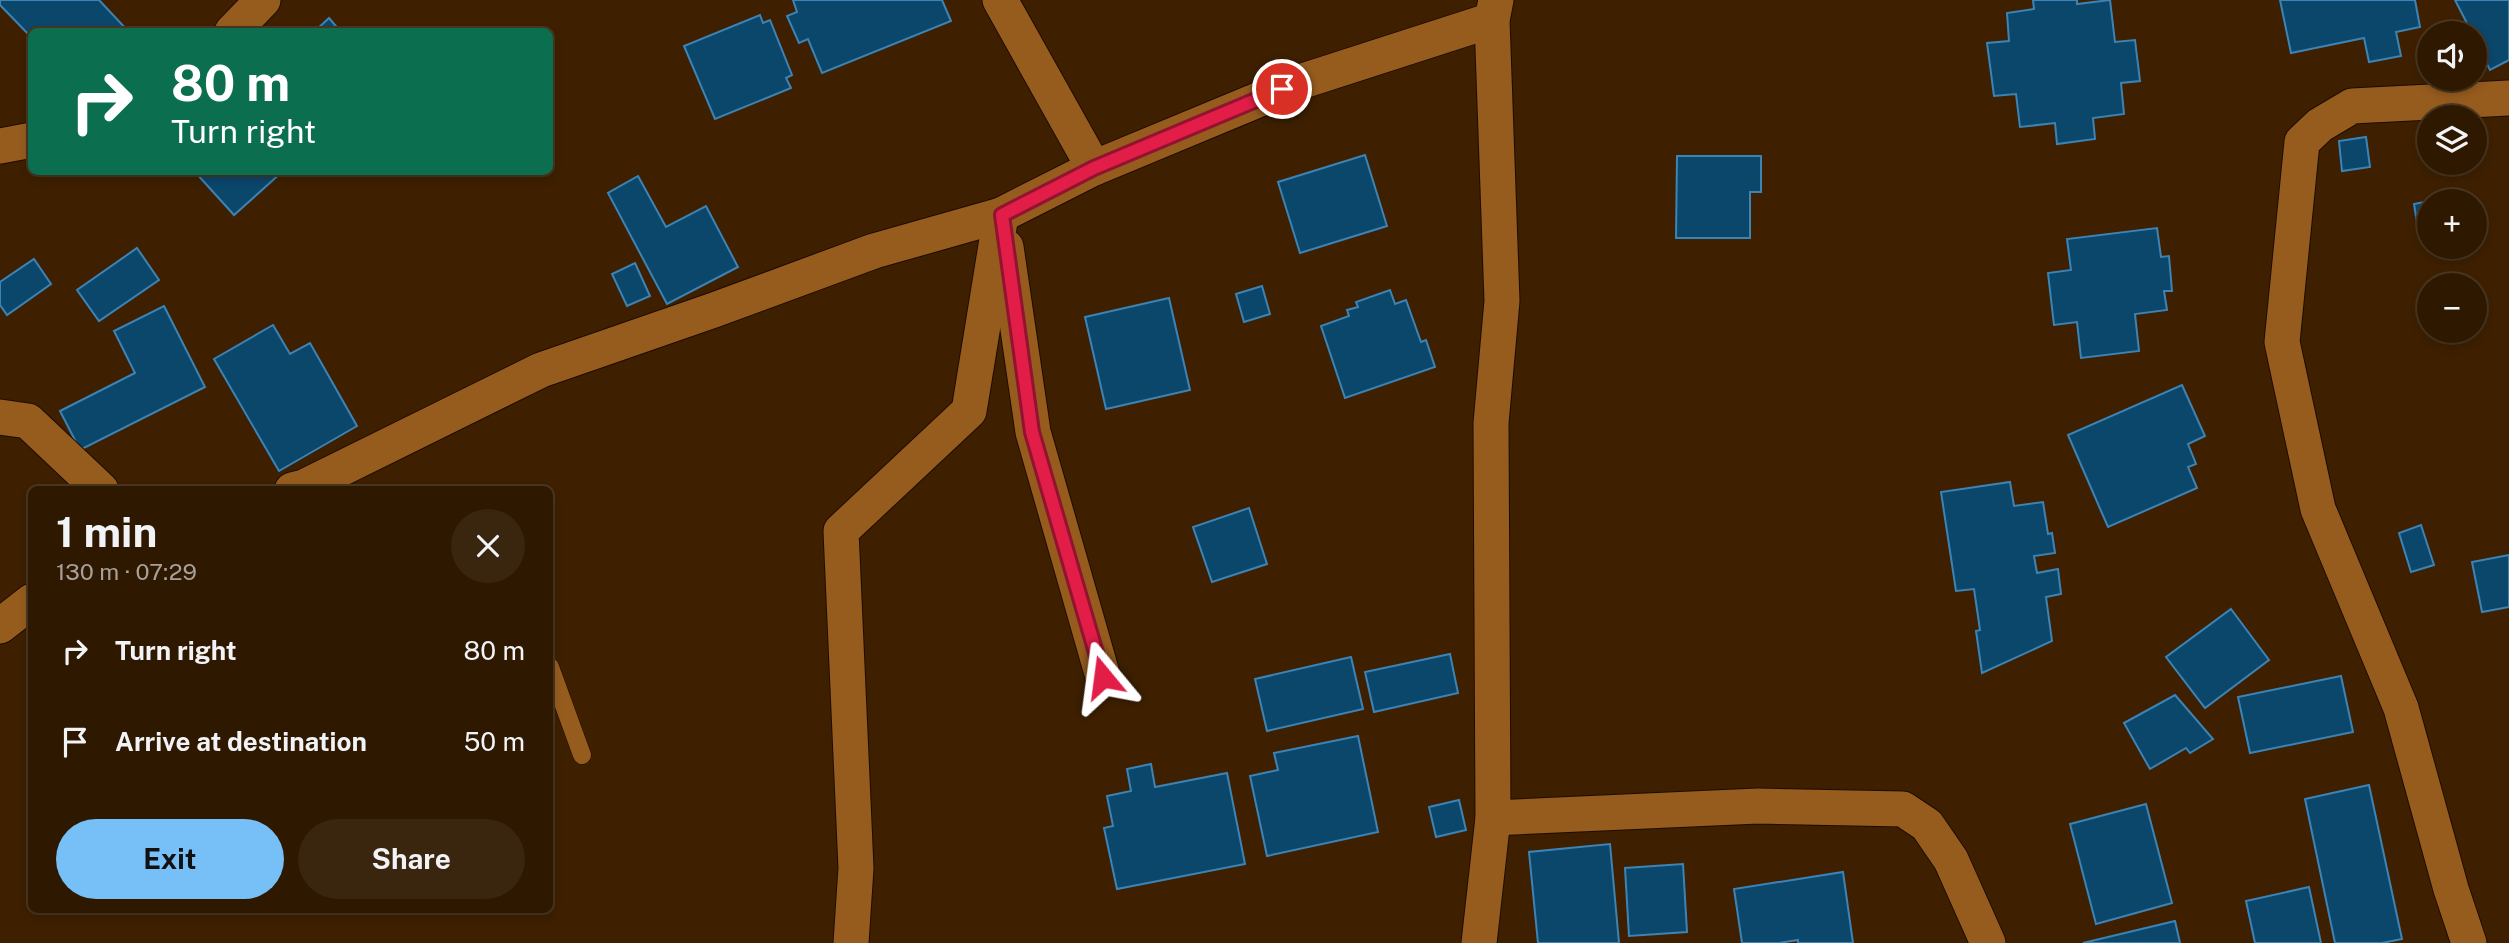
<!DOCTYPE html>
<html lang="en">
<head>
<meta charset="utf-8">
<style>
	body { margin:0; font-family:"Public Sans",sans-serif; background:#3a250f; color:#f1f3f6; height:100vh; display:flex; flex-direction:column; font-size:26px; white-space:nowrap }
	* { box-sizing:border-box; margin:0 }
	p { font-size:23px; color:#a7a099 }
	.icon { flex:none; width:38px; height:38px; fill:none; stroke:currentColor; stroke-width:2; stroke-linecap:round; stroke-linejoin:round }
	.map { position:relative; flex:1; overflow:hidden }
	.side { position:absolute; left:28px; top:486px; width:525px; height:427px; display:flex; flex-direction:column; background:#2e1800; border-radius:10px; box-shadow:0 4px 10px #0003,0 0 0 2px #493722 }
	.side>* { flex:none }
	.top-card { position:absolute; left:28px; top:28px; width:525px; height:147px; border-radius:10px; box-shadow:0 4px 10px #0003,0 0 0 2px #493722; background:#0b6e4f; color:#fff; overflow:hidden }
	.buttons { position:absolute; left:2417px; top:21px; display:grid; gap:14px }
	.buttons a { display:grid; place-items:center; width:70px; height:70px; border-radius:50%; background:#2e1800; box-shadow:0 4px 10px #0003,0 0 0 2px #493722; font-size:35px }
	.pin { position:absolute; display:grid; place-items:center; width:60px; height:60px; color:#fff; margin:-30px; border:4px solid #fff; border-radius:50%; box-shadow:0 2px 7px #0007 }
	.me { position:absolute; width:77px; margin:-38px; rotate:344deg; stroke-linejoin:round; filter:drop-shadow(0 0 5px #0008) }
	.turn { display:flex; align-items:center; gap:24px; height:147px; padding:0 28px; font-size:32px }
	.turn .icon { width:91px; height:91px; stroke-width:2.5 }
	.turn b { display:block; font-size:49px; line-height:60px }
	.round { display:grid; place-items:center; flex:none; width:74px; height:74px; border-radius:37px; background:#3a250f }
	.summary { display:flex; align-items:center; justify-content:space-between; height:119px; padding:0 28px }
	h1 { font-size:42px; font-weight:700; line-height:52px }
	.button { display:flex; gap:14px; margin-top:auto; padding:14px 28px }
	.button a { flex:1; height:80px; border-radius:42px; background:#77bff7; color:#111; font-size:28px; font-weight:700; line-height:80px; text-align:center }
	.button a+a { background:#3a250f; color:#f1f3f6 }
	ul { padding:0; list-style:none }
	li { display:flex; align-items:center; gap:21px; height:91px; padding:0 28px }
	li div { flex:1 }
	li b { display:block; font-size:26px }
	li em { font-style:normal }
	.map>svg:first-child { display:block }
	.building { fill:#0b466b; stroke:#3c83b6; stroke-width:2 }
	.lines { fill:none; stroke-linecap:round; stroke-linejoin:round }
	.lane-casing { stroke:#1e0c00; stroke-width:19 }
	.street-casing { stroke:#1e0c00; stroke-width:37 }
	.lane { stroke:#965c1e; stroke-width:18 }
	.street { stroke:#965c1e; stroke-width:35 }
	.route-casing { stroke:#92132f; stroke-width:18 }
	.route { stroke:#e11d48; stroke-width:12 }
</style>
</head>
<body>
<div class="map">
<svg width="2509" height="943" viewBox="0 0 2509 943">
	<rect width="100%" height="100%" fill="#3e2000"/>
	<!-- building -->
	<g class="building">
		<path d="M0,0h99l30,32h-97v6l-32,-33z"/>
		<path d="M793,0h149l9,21 -129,52 -14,-34 -9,4 -12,-27 10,-4z"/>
		<path d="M2033,0h44v4l33,-4 5,42 20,-2 5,41 -19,2 3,31 -31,4 2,21 -38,5 -2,-21 -35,4 -4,-33 -22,2 -7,-53 22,-2 -2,-28 27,-4z"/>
		<path d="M2280,0h135l5,27 -24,5 5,24 -32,6 -5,-24 -73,15z"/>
		<path d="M2455,0h54v60l-19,10 -16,-31v-6h-2z"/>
		<path d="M760,15l3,8 7,-3 22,55 -6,3 5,10 -76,31 -31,-73z"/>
		<path d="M329,18l12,14h-27z"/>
		<path d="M2366,137l4,30 -28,4 -3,-30z"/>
		<path d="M1365,155l22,71 -87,27 -22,-71z"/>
		<path d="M1677,156h84v36h-11v46h-74z"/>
		<path d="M195,172h87l-48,43z"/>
		<path d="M638,176l28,51 40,-21 32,61 -71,37 -59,-111z"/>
		<path d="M2450,197l1,4h-22v32l-10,2 -5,-31z"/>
		<path d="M2157,228l4,29 8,-1 3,35h-8l3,19 -32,4 4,37 -58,7 -4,-36 -23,3 -6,-52 23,-3 -4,-31z"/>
		<path d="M137,248l22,32 -60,41 -22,-31z"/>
		<path d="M34,259l17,25 -44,31 -7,-10v-23z"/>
		<path d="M635,263l15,33 -23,10 -15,-32z"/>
		<path d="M1262,286l8,28 -26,8 -8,-28z"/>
		<path d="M1390,290l5,14 11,-4 15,42 5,-2 9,27 -90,31 -24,-72 28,-10 -2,-6 11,-3 -2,-5z"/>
		<path d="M1169,298l21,92 -84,19 -21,-92z"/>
		<path d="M164,306l41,81 -125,63 -20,-39 75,-38 -21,-42z"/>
		<path d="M273,325l17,29 20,-11 47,83 -78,45 -65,-112z"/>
		<path d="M2182,385l23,51 -17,8 8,20 -8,3 9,21 -89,39 -40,-92z"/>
		<path d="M2010,482l4,24 29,-4 5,32 4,-1 3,20 -21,3 3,17 21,-4 3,25 -15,3 6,44 -70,32 -6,-42 4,-1 -6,-41 -18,2 -15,-99z"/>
		<path d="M1249,508l18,56 -55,18 -19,-55z"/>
		<path d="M2421,525l13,40 -23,7 -12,-39z"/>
		<path d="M2509,555v52l-27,5 -10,-50z"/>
		<path d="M2231,609l38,51 -64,48 -39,-51z"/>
		<path d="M1450,654l8,39 -84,19 -9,-40z"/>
		<path d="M1351,657l12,52 -96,22 -12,-52z"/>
		<path d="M2341,676l12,56 -103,21 -12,-56z"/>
		<path d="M2175,695l38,44 -23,14 -4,-5 -36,21 -26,-46z"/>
		<path d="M1358,736l20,96 -111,24 -17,-80 28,-6 -4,-17z"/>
		<path d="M1151,764l4,23 72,-14 18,91 -128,25 -13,-61 9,-2 -6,-30 24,-5 -4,-22z"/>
		<path d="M2369,785l33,154 -20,4h-47l-30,-144z"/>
		<path d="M1459,800l7,30 -30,7 -7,-30z"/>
		<path d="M2146,804l26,99 -76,21 -26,-100z"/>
		<path d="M1610,844l9,99h-81l-9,-91z"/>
		<path d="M1683,864l4,68 -58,4 -4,-68z"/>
		<path d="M1843,872l10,71h-55v-3l-19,3h-37l-8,-54z"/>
		<path d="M2309,887l12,56h-66l-9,-42z"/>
		<path d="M2175,921l5,22h-97z"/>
	</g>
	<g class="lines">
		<!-- lane casing -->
		<g class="lane-casing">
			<path id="lane" d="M550,667l32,88"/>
		</g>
		<!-- street casing -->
		<g class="street-casing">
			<g id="street">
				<path d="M1000,0l94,168"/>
				<path d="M232,32l31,-32"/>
				<path d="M0,146l32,-6"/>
				<path d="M1006,247l27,185 70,245"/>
				<path d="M0,417l28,4 73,69"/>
				<path d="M292,490l12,-3 237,-117 173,-60 160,-59 127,-36 93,-47 212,-88 186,-60"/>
				<path d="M0,626l32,-25"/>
				<path d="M1493,818l265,-12 145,3 24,16 24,35 37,83"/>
				<path d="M851,943l5,-75 -15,-337 128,-120 32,-196"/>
				<path d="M1479,943l14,-125 -2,-395 11,-122 -10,-281 4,-20"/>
				<path d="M2469,943l-18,-54 -50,-181 -83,-199 -36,-167 20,-200 18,-17 32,-19 157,-8"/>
			</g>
		</g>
		<!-- lane -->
		<use href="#lane" class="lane"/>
		<!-- street -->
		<use href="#street" class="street"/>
	</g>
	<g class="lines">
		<!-- route casing -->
		<g class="route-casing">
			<path id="route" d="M1103,677l-71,-245 -30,-217 92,-47 188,-79"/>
		</g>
		<!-- route -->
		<use href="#route" class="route"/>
	</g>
</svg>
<div class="buttons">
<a><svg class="icon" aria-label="sound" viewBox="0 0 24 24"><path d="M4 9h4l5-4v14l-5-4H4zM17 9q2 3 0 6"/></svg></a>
<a><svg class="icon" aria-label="layers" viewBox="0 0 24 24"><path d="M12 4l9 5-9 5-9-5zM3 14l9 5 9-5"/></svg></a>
<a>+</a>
<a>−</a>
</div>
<div class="pin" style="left:1282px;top:89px;background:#d93025"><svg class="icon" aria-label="arrive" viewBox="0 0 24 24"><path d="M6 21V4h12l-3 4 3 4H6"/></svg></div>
<svg class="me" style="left:1103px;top:677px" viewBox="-20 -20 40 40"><path d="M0-17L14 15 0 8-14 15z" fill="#e11d48" stroke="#fff" stroke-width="4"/></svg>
<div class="top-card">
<div class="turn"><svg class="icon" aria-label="right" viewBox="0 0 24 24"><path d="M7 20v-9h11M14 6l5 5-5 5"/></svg><div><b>80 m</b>Turn right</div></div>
</div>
<section class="side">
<div class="summary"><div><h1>1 min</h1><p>130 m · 07:29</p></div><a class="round"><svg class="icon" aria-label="close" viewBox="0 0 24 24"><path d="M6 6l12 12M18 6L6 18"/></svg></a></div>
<ul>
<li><svg class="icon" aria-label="right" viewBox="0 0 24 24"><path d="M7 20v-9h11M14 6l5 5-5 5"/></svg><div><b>Turn right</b></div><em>80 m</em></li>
<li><svg class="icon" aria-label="arrive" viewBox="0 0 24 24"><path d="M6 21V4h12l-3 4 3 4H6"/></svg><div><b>Arrive at destination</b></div><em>50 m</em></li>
</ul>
<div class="button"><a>Exit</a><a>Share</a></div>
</section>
</div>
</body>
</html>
